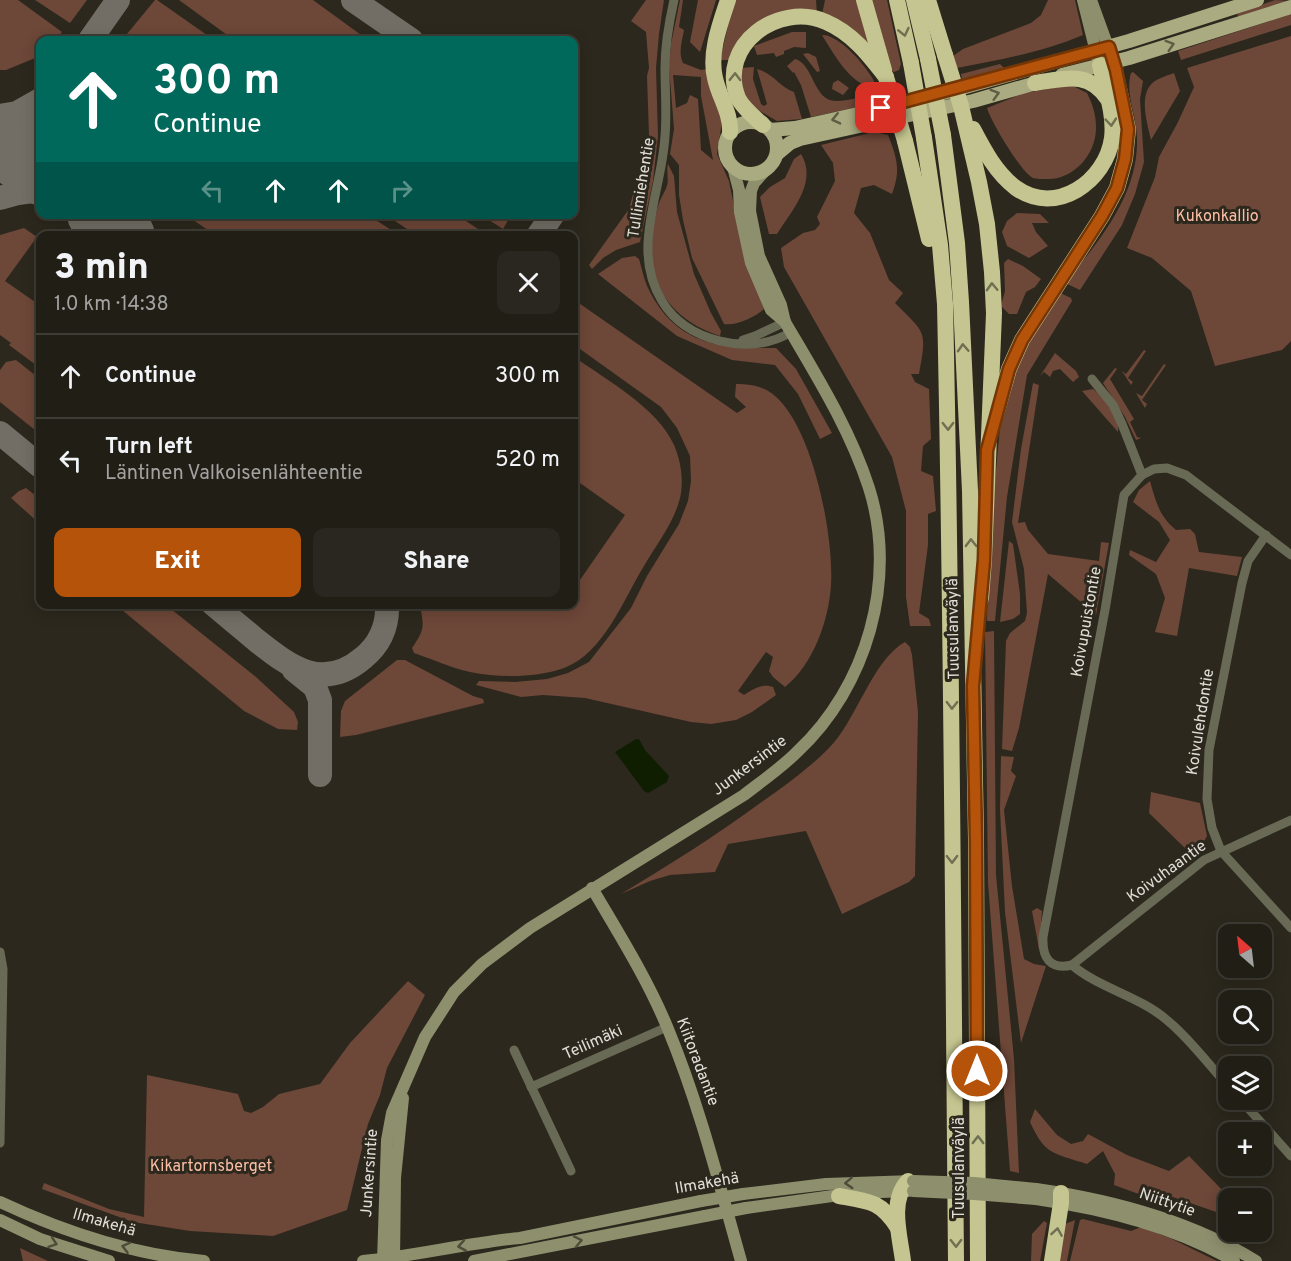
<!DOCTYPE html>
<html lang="en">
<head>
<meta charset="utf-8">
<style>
	body { margin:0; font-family:Overpass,sans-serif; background:#29271f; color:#f1f3f6; height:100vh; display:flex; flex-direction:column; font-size:22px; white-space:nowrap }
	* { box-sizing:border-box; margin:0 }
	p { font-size:20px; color:#a2a2a1 }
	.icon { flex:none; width:33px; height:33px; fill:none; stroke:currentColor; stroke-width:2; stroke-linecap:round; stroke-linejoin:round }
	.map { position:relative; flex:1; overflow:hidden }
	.side { position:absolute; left:36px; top:231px; width:542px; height:378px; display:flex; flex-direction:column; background:#211e16; border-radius:12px; box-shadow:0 3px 15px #0003,0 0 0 2px #3e3c35 }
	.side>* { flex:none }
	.banner { position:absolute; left:36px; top:36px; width:542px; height:183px; border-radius:12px; box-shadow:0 3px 15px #0003,0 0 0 2px #3e3c35; background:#00695c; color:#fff; overflow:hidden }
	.needle { width:39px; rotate:332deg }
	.controls { position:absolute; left:1218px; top:924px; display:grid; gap:12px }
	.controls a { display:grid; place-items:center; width:54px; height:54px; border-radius:12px; background:#211e16; box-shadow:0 3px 15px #0003,0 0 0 2px #3e3c35; font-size:30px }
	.pin { position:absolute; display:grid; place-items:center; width:51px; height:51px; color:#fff; margin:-26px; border-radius:12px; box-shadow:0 3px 9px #0006 }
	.me { position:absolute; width:66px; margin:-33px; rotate:0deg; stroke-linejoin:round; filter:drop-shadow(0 0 4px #0008) }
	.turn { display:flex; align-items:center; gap:21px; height:126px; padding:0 18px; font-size:27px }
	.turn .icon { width:78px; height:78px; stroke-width:2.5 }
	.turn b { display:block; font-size:42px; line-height:51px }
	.lanes { display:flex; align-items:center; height:57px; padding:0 18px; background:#0003; justify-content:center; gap:30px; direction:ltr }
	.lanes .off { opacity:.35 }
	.round { display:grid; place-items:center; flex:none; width:63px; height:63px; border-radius:12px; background:#29271f }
	.overview { display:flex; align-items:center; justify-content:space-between; height:102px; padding:0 18px }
	h1 { font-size:36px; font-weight:800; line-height:45px }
	.primary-button { display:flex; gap:12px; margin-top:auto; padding:12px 18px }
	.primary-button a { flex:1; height:69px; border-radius:12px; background:#b45309; color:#fff; font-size:24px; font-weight:800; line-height:69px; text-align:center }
	.primary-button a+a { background:#29271f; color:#f1f3f6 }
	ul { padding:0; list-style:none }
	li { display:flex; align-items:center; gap:18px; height:84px; padding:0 18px; border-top:2px solid #3e3c35 }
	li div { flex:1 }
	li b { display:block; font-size:22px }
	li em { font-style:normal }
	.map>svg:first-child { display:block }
	.green { fill:#6d4738; fill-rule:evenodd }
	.water { fill:#0f1e01 }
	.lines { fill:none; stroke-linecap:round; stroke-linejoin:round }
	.taxiway { stroke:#726e65; stroke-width:24 }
	.runway { stroke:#726e65; stroke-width:58 }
	.street { stroke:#696a55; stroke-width:9 }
	.secondary { stroke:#8e8f6d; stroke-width:12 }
	.primary { stroke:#aaab80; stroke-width:14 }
	.highway { stroke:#c4c590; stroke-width:16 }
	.secondary-bridge { stroke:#8e8f6d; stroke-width:12 }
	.highway-bridge { stroke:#c4c590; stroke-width:16 }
	.oneway { stroke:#706f51 }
	.oneway2 { stroke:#5e5c45 }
	.oneway3 { stroke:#4e4c39 }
	.route-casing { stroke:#753606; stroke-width:15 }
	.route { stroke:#b45309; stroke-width:10 }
	.labels { text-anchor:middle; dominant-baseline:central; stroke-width:6; stroke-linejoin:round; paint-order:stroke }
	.street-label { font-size:16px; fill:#e1ded8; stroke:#2c281d }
	.park-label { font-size:16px; fill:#fcbda4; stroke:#2c281d }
</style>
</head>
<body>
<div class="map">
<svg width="1291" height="1261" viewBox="0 0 1291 1261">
	<rect width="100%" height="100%" fill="#2c281d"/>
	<!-- green -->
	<g class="green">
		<path d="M0,0h18l44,32 -7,8h-15v16l-34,14h-6z"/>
		<path d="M35,0h52l-17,23z"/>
		<path d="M155,0h2l57,40h-92z"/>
		<path d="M179,0h134l55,40h-134z"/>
		<path d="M646,0h18l-5,34 -3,34 2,68 -5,45 -13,61 -24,8 -13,8 -11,11 -3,-4 40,-56 20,-74 -2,-59 2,-8 -3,-36 -15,-11z"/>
		<path d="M680,0h3l-4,27 5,3c-2,12 -6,22 -1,33l18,7 6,-1 15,53 -5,32 12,27 13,65 22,63c-9,8 -27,17 -40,15l-32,-66 -9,-38 -4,-25v-30l-9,-11 4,-25 -5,-63 2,-22zM673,75l28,2v19l12,64 -12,-10 -3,-51 -8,-4 -3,8 -11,5z"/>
		<path d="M698,0h18l-16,52 -10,-10z"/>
		<path d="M734,0h82l1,14 -22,-3 -63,49h-12z"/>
		<path d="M825,0h33l13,45 -49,-30z"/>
		<path d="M869,0h18l14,64 -2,6 -5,2 -4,-1z"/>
		<path d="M1048,0h27l8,35c-40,17 -83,25 -126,33l-4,-12 10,-7 68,-26 10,-8z"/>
		<path d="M1275,0l16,1 -52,17 -2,-4z"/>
		<path d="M1291,14v11l-110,35 -3,-9z"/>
		<path d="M792,32h14v16l-12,-1 -10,4v3l-8,3 -2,-4 -17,2 -3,-9z"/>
		<path d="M822,35c18,0 44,31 52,46l-1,5c-21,2 -41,-35 -51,-51z"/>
		<path d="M1291,36v305l-9,9 -67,16 -24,-75 -39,-33 -25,-10 28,-71 4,-20 19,-35 16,-35 -7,-19z"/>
		<path d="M808,53l8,4 4,14 -3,1 -14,-18z"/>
		<path d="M795,59c19,5 18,42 41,42 15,0 32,-7 47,-9l3,9 -75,16 -10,-32 -7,-13 -1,1 -6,-7z"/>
		<path d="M1000,64l4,4 -42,12 -1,-6z"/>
		<path d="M754,67l-1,12 8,25 3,2 3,-2 -10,-35c18,5 22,18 37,23l8,27 -25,2 -24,-14 -10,-13 -2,-26z"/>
		<path d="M1133,72l10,9 -3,18 4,63 -9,32 -13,31 -42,65 -15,-7c34,-42 74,-88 72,-146 -1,-21 -12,-45 -6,-64z"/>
		<path d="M1174,73l6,18 -29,49c-3,-14 -11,-39 -2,-53 5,-8 17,-11 25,-14z"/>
		<path d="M838,80l11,8 -6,7 -11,-6 1,-6z"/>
		<path d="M1071,85l16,8c6,12 9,22 9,35 0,27 -23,52 -49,51 -4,0 -11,0 -14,-1 -12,-6 -42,-56 -46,-70l37,-15z"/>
		<path d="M874,132l14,3c9,23 13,35 4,59l-18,-9 -13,3 -7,25 16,20 19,47 14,13 -8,10c31,31 32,27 24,71h-8l4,8 14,7 2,50 -8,7 -2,25 12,5 3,35 -8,3v31l-9,68 10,6 2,7h-21l-4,-29v-86l-14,-54 -108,-190 -3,-19 22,-15 12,-3 5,-6 -3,-7 18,-36 -2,-18 -12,-18z"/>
		<path d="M801,154c17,28 -9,56 -24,80h-8l-9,-37 10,-10 15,-9 9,-19z"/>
		<path d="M668,164l6,12 3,36 17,62 17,39 10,18 -1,5c-63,-21 -81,-71 -61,-133 2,-6 6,-11 8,-17 2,-7 -1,-15 1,-22z"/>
		<path d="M1017,213l23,1 9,9h-17l4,9 12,14 -19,12 -22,-12 -5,-14 5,-11z"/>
		<path d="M186,215h182l31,20h-184z"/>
		<path d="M395,215h62l30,20h-71l-24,-16z"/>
		<path d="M481,215h30l-8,14z"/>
		<path d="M24,228l13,9 -32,44 30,21 5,-6v72l-31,-23 2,-2 -11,-8v-100z"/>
		<path d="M635,256l4,3c3,10 5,21 10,31 27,55 72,59 127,58l2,2 18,19 36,64 -12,6 -22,-45 -23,-29 -43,-5 -55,-24 -79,-62 24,-16z"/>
		<path d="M1008,259l15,7 18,13 -6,8 -9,5 -9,22h-8l-8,-8 4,-15 -1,-28z"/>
		<path d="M1058,292l13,6 1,3 -45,74 -20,122 -12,124h-8l1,-66 13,-138 22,-65z"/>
		<path d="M573,299l164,114 9,-6 -11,-10 1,-13c14,0 28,2 39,12 38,32 59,140 56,189 -2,35 -18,80 -46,102l-12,-10 -4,-6 4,-14 -7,-5 -28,39 6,4c10,-6 18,-12 29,-8l3,8 -24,17 -16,8 -25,4 -20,-2 -106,-24 -42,-3 -22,2 -45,-12 3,-4 36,1 32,-3 21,-6 21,-11 42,-54 16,-32 32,-52 9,-23 3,-20 -1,-25 -13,-28 -16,-21 -88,-63z"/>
		<path d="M1144,350l2,1 -18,27 5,4 -2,3 -9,-14 4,3z"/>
		<path d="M1055,353l21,18 3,6 -6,5 -13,-13 -7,2 -3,6 -6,-5 -4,4z"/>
		<path d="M573,356c32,23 85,52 101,89 7,16 10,36 6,53 -6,25 -24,47 -36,68 -21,34 -40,87 -80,102 -29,10 -64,10 -94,4 -19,-4 -38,-13 -56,-19l-2,-5c13,-19 12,-21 8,-43l128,-1 10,7 5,-6 10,-1v-14l52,-75 -52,-37z"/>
		<path d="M16,360l24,19v55l-40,-32v-32l6,-8z"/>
		<path d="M1164,364l2,1 -24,35 5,4 -2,4 -9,-15 6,3z"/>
		<path d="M1115,368l2,1 -7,10 24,40 -4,3 7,15 4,1 -5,2 -11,-23 -22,-34z"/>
		<path d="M1033,383l6,2 -21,138 7,-1 3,8 20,24 51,7 2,-19 8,1 -13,72 -48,-41 -29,154 -7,23 -10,-2 4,-108 4,-8 15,-12 2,-8 -3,-44 -12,-47 9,-73z"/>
		<path d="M1093,389c11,9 27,28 25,43l-36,-41z"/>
		<path d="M1150,481c6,21 9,35 26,49l14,-1 5,5 4,18 43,5 -5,19 -48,-8 -12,68 -22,-4 10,-34 -9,-24 -27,-19 1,-5 26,12 14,-22 -11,-18 -26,-20 6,-12z"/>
		<path d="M26,488l14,11v25l-29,-26 8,-7z"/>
		<path d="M1009,541l4,3 7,50v20l-7,5 -13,3z"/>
		<path d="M116,605h50l90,72 38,35 4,10 -1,8 -19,-1 -34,-18z"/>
		<path d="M994,631l2,244 18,184 5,114 -9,-2 -22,-288 -3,-251z"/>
		<path d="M905,642l5,5 2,8 6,57 -3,164 -6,6 -67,32 -36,-83 -78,13 -13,28 -45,3 -20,6 -29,13c48,-29 96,-59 142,-93 23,-16 45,-32 65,-52 28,-27 44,-89 77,-107z"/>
		<path d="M397,660h8l68,36 10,3 1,4 -128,32 -16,2 1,-26 4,-10z"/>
		<path d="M1001,756l13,1 -3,14 5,5 -12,34 8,76 12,73 10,5 12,2 -25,77 -16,-131 -5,-103z"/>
		<path d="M1151,792l49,11 7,33 -5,9 -11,9 -42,-41z"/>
		<path d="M1037,908l5,3 -3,38 -7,-38z"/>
		<path d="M408,981l17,14 -38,73 -7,27 -12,29 -21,86 -74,26 -83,-5 -57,-9 -91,-33 2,-6 65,26 35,8 3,-142 91,19 6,17 7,2 12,-6 16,-13 41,-10 30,-41z"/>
		<path d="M1035,1109l22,26 14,9 12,-3 5,-7 39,21 42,16 20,-15 41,42 -8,16 -58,-20 -6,7 -44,-16 1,-11 -12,-23 -16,13c-34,-11 -42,-9 -57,-42z"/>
		<path d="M1083,1219l48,12 10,-4 29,11 47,23h-147l10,-41z"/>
		<path d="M1075,1220l-8,41h-9l7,-37z"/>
		<path d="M1044,1221l3,2 -7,38h-9l1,-27z"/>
		<path d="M20,1248l28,13h-25z"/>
	</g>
	<!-- water -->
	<path class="water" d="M636,739h3l6,11 24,26 -2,6 -19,11 -4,-2 -29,-39z"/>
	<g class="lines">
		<!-- taxiway -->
		<g class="taxiway">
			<path d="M353,0l58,40"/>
			<path d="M90,40l28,-40"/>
			<path d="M0,116l17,-3 23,-13"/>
			<path d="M0,168l40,-57"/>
			<path d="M0,198l18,-5 22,-3"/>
			<path d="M538,236l15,-22"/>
			<path d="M0,433l40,33"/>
			<path d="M213,604c14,12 29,24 43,36 34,27 67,52 107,18 17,-14 25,-33 24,-54"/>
			<path d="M294,670l21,17 5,13v75"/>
		</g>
		<!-- runway -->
		<g class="runway">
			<path d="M0,147l40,29"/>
			<path d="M96,214l30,22"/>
		</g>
		<!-- street -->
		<g class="street">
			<path d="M674,0c-5,22 -9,45 -9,68 0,23 2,45 0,68 -3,56 -35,113 -3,165 13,22 34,34 58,40 24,6 50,4 71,-9"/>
			<path d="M743,340l12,-4 30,-14"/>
			<path d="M1092,379l21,26 9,19 20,51"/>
			<path d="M1266,535l-18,26 -6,22 -33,167 -2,49 5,29 9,23 70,77"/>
			<path d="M0,952l3,17 -3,174"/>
			<path d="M1072,965l132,-105 87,-40"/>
			<path d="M514,1050l57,121"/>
			<path d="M1228,1086c-19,-21 -38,-47 -60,-65 -28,-25 -68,-32 -96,-56 -22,5 -30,-7 -29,-28l62,-327 19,-115 18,-20 12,-6 13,-1 19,7 105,80"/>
			<path d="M531,1087l136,-60"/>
			<path d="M1241,1100l50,56"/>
		</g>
		<!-- secondary -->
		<g class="secondary">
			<path d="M1083,0l15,60"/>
			<path d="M1091,0l20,55"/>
			<path d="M764,172l-10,11 -3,8 -1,20 9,45 22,49 4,17"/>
			<path d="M592,888c27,46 56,92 76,141 31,75 51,154 73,232"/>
			<path d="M1036,1189c77,11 153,31 220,72"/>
			<path d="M743,1194l83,-10 87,-3"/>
			<path d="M1036,1199c69,10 138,27 198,62"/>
			<path d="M0,1202c64,30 133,53 204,59"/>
			<path d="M746,1208l108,-15 54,-2"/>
			<path d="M0,1220l40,19 69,22"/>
			<path d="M363,1261c52,-5 104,-18 157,-23l181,-37"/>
			<path d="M383,1261l4,-121 5,-27 33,-76 29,-45 28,-28 48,-36 214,-133c18,-14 37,-27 53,-43 70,-65 101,-173 72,-264 -19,-59 -53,-113 -84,-166l-14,-12 -20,-47 -11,-51 -1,-22 -6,-23"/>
			<path d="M394,1261l1,-83 8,-80"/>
			<path d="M474,1261l231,-45"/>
		</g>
		<!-- primary -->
		<g class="primary">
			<path d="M1062,75l67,-17 162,-51"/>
			<circle cx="751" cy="148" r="26"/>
			<path d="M770,130l25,-2 108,-24 66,-18 160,-45 128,-41"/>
			<path d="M778,153l12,-10 10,-4 173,-38 70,-20"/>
		</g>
		<!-- highway -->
		<g class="highway">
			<path d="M728,0c-8,24 -19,53 -13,78 4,19 16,35 15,54"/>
			<path d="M864,0l20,70"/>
			<path d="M897,0l14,63"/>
			<path d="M914,0l14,59"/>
			<path d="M928,0l17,55"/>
			<path d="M1035,83c29,-4 53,-13 72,15"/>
			<path d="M961,106l18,76 8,42 5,48 2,41 -10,246 -3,39"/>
			<path d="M763,125c-9,-8 -20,-17 -25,-27 -21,-53 41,-97 88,-76 26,11 43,33 60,55"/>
			<path d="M973,129c11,21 23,44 43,59 40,29 90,-7 96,-50 3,-24 -7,-50 -12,-73"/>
			<path d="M943,135l14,108 4,59 9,189 6,348 2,422"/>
			<path d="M924,138l16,107 5,59c7,319 8,638 11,957"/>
			<path d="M905,141l24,98"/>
			<path d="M996,414l13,-45 13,-29 80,-124 15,-28 8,-29 3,-30 -15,-67"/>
			<path d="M839,1196c30,5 42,5 59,32"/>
			<path d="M903,1261c-3,-25 -14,-60 5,-80"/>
			<path d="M1052,1261l9,-58v-10"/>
		</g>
		<!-- secondary-bridge -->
		<g class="secondary-bridge">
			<path d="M913,1181l61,2 62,6"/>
			<path d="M913,1191l61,3 62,5"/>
			<path d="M701,1201l42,-7"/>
			<path d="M705,1216l41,-8"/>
		</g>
		<!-- highway-bridge -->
		<g class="highway-bridge">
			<path d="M945,55l16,51"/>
			<path d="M928,59l15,76"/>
			<path d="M911,63l13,75"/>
			<path d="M886,77l19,64"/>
		</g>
	</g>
	<!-- one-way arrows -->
	<defs><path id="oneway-chevron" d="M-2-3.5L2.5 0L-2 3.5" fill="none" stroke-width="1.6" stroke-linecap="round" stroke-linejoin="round" transform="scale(1.5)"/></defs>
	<g class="oneway">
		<use href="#oneway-chevron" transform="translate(904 32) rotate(77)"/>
		<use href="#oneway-chevron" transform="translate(735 77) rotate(-89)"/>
		<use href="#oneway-chevron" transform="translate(1111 122) rotate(85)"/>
		<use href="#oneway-chevron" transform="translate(992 287) rotate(-92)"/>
		<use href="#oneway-chevron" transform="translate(963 348) rotate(-93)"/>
		<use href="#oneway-chevron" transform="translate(948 426) rotate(89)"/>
		<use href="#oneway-chevron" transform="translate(971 543) rotate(-91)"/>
		<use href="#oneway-chevron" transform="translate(952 705) rotate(91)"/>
		<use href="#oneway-chevron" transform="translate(952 859) rotate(89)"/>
		<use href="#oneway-chevron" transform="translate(978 1140) rotate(-90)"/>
		<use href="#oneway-chevron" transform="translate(1057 1232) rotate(-81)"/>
		<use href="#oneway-chevron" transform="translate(956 1243) rotate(89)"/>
	</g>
	<g class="oneway2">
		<use href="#oneway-chevron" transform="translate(1170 45) rotate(-17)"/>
		<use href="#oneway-chevron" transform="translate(995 94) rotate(-16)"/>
		<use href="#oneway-chevron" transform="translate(836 119) rotate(167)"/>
	</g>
	<g class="oneway3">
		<use href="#oneway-chevron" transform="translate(849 1183) rotate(177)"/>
		<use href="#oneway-chevron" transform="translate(578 1241) rotate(-11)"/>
		<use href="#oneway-chevron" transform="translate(53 1243) rotate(19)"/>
		<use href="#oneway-chevron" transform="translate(462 1246) rotate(170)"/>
		<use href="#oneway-chevron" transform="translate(126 1247) rotate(-166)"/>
	</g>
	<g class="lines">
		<!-- route casing -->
		<g class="route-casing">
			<path id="route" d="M881,108l228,-61 7,23 12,59 -3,30 -8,29 -15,28 -80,124 -13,29 -22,81 -3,110 -11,126 3,153 1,232"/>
		</g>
		<!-- route -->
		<use href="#route" class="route"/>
	</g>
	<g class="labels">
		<!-- street labels -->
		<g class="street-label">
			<text transform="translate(642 188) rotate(-81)">Tullimiehentie</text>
			<text transform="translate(1087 622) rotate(-80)">Koivupuistontie</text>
			<text transform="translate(954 629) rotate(-91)">Tuusulanväylä</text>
			<text transform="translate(1201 722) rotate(-81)">Koivulehdontie</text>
			<text transform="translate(750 766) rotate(-37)">Junkersintie</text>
			<text transform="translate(1167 872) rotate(-36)">Koivuhaantie</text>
			<text transform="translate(593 1043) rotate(-24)">Teilimäki</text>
			<text transform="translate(697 1062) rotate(69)">Kiitoradantie</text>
			<text transform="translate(960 1168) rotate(-90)">Tuusulanväylä</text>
			<text transform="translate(370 1173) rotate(-86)">Junkersintie</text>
			<text transform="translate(707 1184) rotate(-10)">Ilmakehä</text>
			<text transform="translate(1167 1203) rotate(19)">Niittytie</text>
			<text transform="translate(104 1223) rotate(16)">Ilmakehä</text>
		</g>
		<!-- park labels -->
		<g class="park-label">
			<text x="1217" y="217">Kukonkallio</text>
			<text x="211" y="1167">Kikartornsberget</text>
		</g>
	</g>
</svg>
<div class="controls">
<a><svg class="needle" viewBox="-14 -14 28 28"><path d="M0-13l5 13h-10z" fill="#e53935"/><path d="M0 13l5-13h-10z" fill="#a2a2a1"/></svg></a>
<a><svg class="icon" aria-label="search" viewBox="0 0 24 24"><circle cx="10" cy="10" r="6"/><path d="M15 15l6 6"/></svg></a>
<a><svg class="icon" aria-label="layers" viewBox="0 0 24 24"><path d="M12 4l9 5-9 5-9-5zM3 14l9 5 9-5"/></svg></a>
<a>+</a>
<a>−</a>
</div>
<div class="pin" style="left:881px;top:108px;background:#d93025"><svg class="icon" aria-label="arrive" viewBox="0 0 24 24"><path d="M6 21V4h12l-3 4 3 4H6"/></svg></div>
<svg class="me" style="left:977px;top:1071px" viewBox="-20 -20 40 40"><circle r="17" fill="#b45309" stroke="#fff" stroke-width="3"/><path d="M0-11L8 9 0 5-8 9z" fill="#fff"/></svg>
<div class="banner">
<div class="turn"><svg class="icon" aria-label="ahead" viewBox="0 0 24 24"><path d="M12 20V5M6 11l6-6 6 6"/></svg><div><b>300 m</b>Continue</div></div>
<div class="lanes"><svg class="icon off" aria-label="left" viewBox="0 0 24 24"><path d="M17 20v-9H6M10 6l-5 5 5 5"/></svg><svg class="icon" aria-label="ahead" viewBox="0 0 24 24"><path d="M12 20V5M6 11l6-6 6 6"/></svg><svg class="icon" aria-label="ahead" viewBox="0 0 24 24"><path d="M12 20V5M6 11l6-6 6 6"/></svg><svg class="icon off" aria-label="right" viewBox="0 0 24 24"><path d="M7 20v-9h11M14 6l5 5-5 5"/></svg></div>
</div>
<section class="side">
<div class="overview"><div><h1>3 min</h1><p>1.0 km · 14:38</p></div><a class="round"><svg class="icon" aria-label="close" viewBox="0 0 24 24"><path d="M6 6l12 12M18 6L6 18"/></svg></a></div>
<ul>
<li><svg class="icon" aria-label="ahead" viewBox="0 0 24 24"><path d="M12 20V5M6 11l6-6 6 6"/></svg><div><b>Continue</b></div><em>300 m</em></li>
<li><svg class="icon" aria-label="left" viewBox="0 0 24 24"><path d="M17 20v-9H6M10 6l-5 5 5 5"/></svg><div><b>Turn left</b><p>Läntinen Valkoisenlähteentie</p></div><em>520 m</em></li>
</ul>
<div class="primary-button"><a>Exit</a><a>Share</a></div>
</section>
</div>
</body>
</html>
